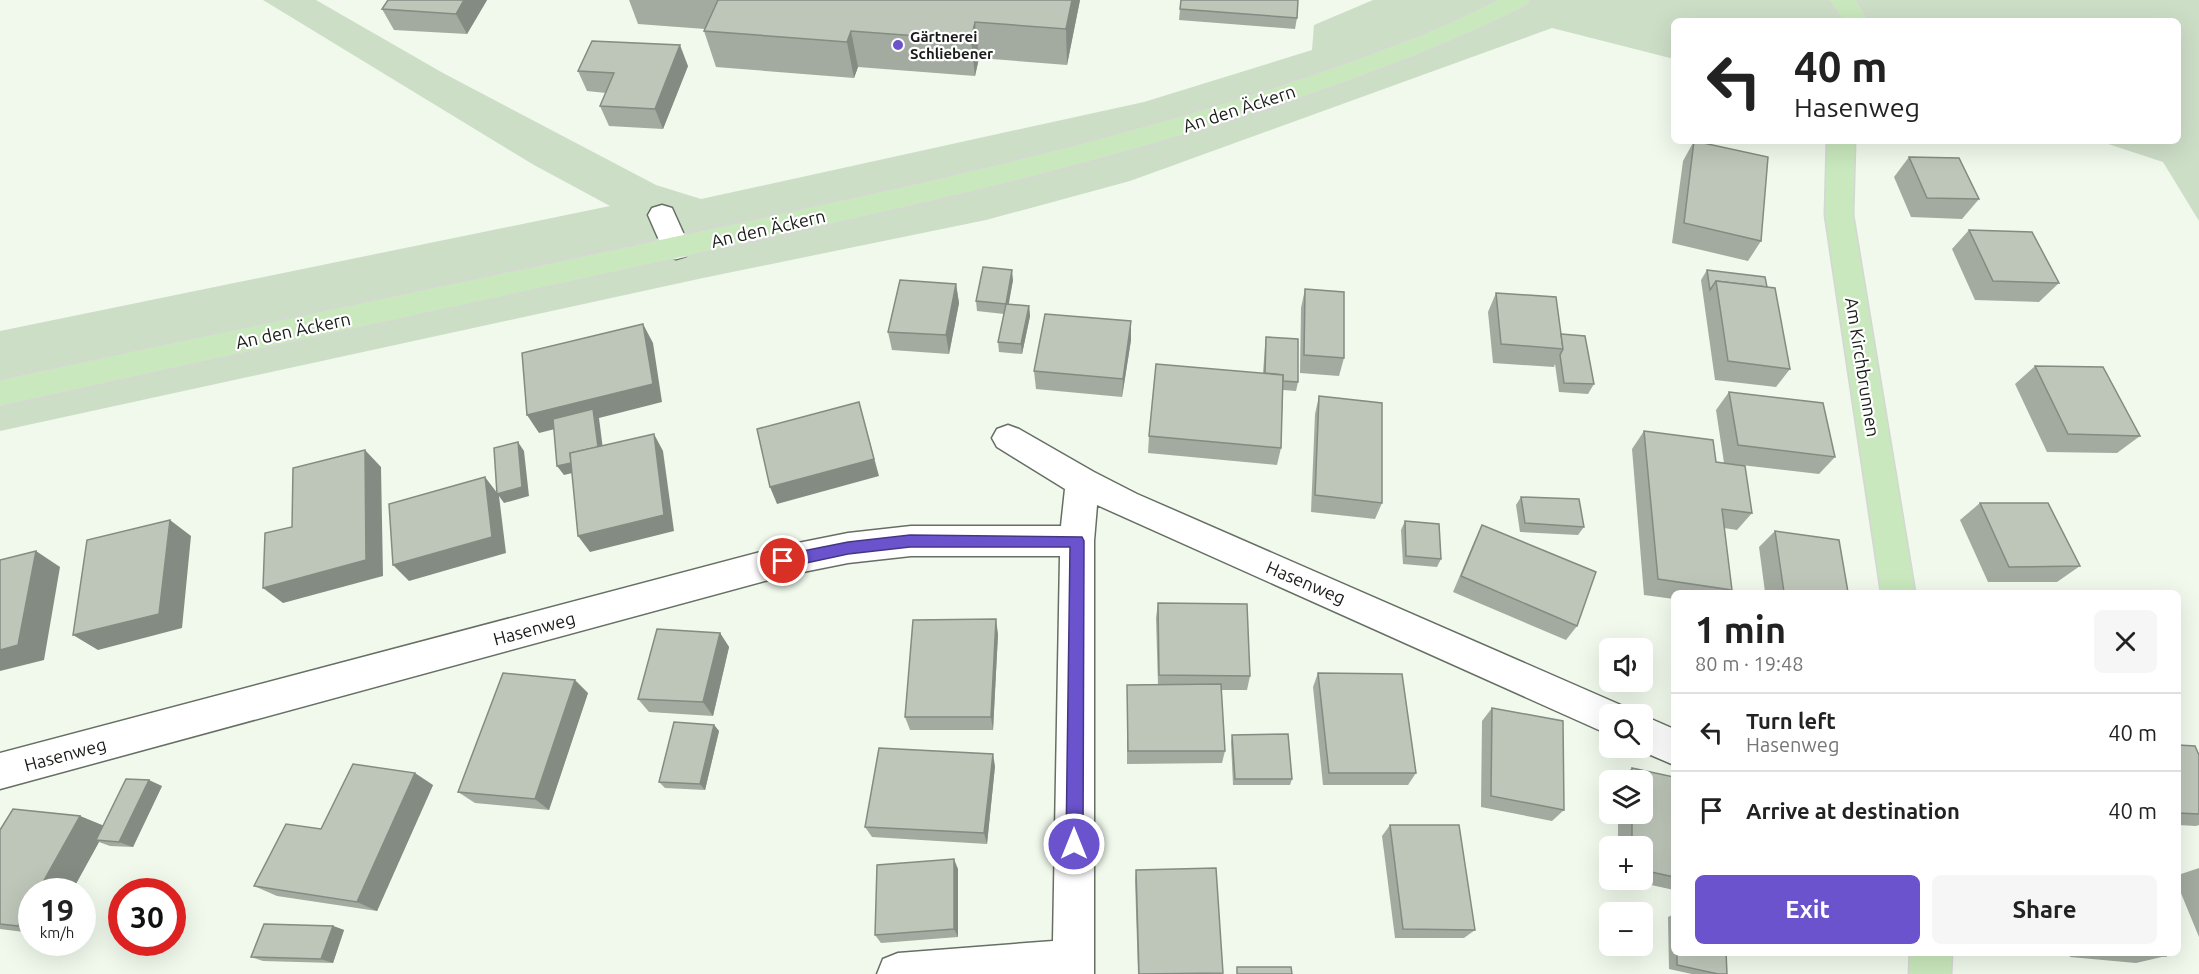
<!DOCTYPE html>
<html lang="en">
<head>
<meta charset="utf-8">
<style>
	body { margin:0; font-family:Ubuntu,sans-serif; background:#f6f6f6; color:#222; height:100vh; display:flex; flex-direction:column; font-size:22px; white-space:nowrap }
	* { box-sizing:border-box; margin:0 }
	p { font-size:20px; color:#767676 }
	.icon { flex:none; width:33px; height:33px; fill:none; stroke:currentColor; stroke-width:2; stroke-linecap:round; stroke-linejoin:round }
	.map { position:relative; flex:1; overflow:hidden }
	.sheet { position:absolute; left:1671px; top:590px; width:510px; height:366px; display:flex; flex-direction:column; background:#fff; border-radius:9px; box-shadow:0 6px 24px #0002 }
	.sheet>* { flex:none }
	.banner { position:absolute; left:1671px; top:18px; width:510px; height:126px; border-radius:9px; box-shadow:0 6px 24px #0002; background:#fff; color:#222; overflow:hidden }
	.controls { position:absolute; left:1599px; top:638px; display:grid; gap:12px }
	.controls a { display:grid; place-items:center; width:54px; height:54px; border-radius:9px; background:#fff; box-shadow:0 6px 24px #0002; font-size:30px }
	.speed { position:absolute; left:18px; top:878px; display:flex; gap:12px; font-size:30px; font-weight:700; text-align:center }
	.speed>* { display:grid; place-content:center; width:78px; height:78px; border-radius:50%; background:#fff; box-shadow:0 6px 24px #0002; line-height:1 }
	.speed small { font-size:15px; font-weight:400 }
	.speed .limit { border:9px solid #d22; background:#fff; color:#111 }
	.pin { position:absolute; display:grid; place-items:center; width:51px; height:51px; color:#fff; margin:-26px; border:3px solid #fff; border-radius:50%; box-shadow:0 2px 6px #0007 }
	.me { position:absolute; width:66px; margin:-33px; rotate:0deg; stroke-linejoin:round; filter:drop-shadow(0 0 4px #0008) }
	.turn { display:flex; align-items:center; gap:21px; height:126px; padding:0 24px; font-size:27px }
	.turn .icon { width:78px; height:78px; stroke-width:2.5 }
	.turn b { display:block; font-size:42px; line-height:51px }
	.round { display:grid; place-items:center; flex:none; width:63px; height:63px; border-radius:9px; background:#f6f6f6 }
	.summary { display:flex; align-items:center; justify-content:space-between; height:102px; padding:0 24px }
	h1 { font-size:36px; font-weight:600; line-height:45px }
	.primary-button { display:flex; gap:12px; margin-top:auto; padding:12px 24px }
	.primary-button a { flex:1; height:69px; border-radius:9px; background:#6a53cc; color:#fff; font-size:24px; font-weight:600; line-height:69px; text-align:center }
	.primary-button a+a { background:#f6f6f6; color:#222 }
	ul { padding:0; list-style:none }
	li { display:flex; align-items:center; gap:18px; height:78px; padding:0 24px; border-top:2px solid #e0e0e0 }
	li div { flex:1 }
	li b { display:block; font-size:22px }
	li em { font-style:normal }
	.map>svg:first-child { display:block }
	.green { fill:#cddec7 }
	.lines { fill:none; stroke-linecap:round; stroke-linejoin:round }
	.minor-casing { stroke:#666f63; stroke-width:3 }
	.major-casing { stroke:#d6d6d5; stroke-width:3 }
	.minor { fill:#fff; fill-rule:evenodd }
	.major { fill:#c9e8bd; fill-rule:evenodd }
	.wall { fill:#a3aa9f }
	.shaded-wall { fill:#848b82 }
	.building { fill:#bdc6b9; stroke:#848b82; stroke-width:1.5 }
	.route { fill:#6a53cc; stroke:#453685; stroke-width:1.5 }
	.poi-dot { fill:#6a53cc; stroke:#fff; stroke-width:2 }
	.labels { text-anchor:middle; dominant-baseline:central; stroke-width:4.5; stroke-linejoin:round; paint-order:stroke }
	.far-poi-label { font-size:15px; font-weight:bold; fill:#191c18; stroke:#fff; text-anchor:start }
	.street-label { font-size:18px; fill:#191c18; stroke:#fff }
</style>
</head>
<body>
<div class="map">
<svg width="2199" height="974" viewBox="0 0 2199 974">
	<rect width="100%" height="100%" fill="#f0f9ec"/>
	<!-- green -->
	<path class="green" d="M263,0h53l127,73 213,112 45,14 443,-97 168,-52 2,-25 59,-25h826v221l-36,-59 -64,-21h79v-120h-504v38l-122,-31 -422,153 -144,39 -283,58 -703,153v-100l610,-125 -76,-41z"/>
	<g class="lines">
		<!-- minor casing -->
		<g class="minor-casing">
			<g id="minor">
				<path d="M662,205l10,3 18,40 -4,8 -10,3 -10,-3 -18,-41 4,-7z"/>
				<path d="M1008,425l11,4 75,43 43,22 486,212 4,8h-17v21l-513,-230 -3,36v433h-217l6,-15 15,-6 155,-12 7,-385h-149l-63,7 -65,13 -783,213v-36l783,-207 65,-13 63,-7h150l4,-37 -68,-42 -5,-9 5,-9z"/>
				<path d="M1642,715l32,14v36l-42,-18h10z"/>
			</g>
		</g>
		<!-- major casing -->
		<g class="major-casing">
			<g id="major">
				<path d="M1498,0h32l-3,5c-74,38 -150,66 -228,93 -161,55 -326,94 -492,131 -268,60 -538,117 -807,177v-26c269,-58 538,-113 807,-172 162,-35 324,-73 482,-125 71,-24 142,-49 209,-83z"/>
				<path d="M1829,0h27l12,21h-24z"/>
				<path d="M1827,141h28l-2,74 62,377h-34l-56,-377z"/>
				<path d="M1910,952h42l-1,22h-42z"/>
			</g>
		</g>
		<!-- minor -->
		<use href="#minor" class="minor"/>
		<!-- major -->
		<use href="#major" class="major"/>
	</g>
	<!-- wall -->
	<g class="wall">
		<path d="M388,0h99l-20,34 -73,-4 -12,-21z"/>
		<path d="M629,0h451l-13,65 -88,-7 -4,18 -117,-9 -4,11 -138,-11 -12,-36 1,-2 -67,-5z"/>
		<path d="M1180,9l117,9 -2,11 -116,-9z"/>
		<path d="M688,66l-25,63 -54,-3 -9,-20 6,-13 -19,-2 -9,-20z"/>
		<path d="M1694,141l67,100 -13,20 -76,-18 11,-82z"/>
		<path d="M1909,157l70,42 -17,20 -51,-2 -17,-40z"/>
		<path d="M1969,230l90,53 -20,19 -64,-2 -23,-51z"/>
		<path d="M1707,270l83,99 -14,18 -61,-7 -14,-100z"/>
		<path d="M1013,280l-5,24 21,2 1,10 -8,38 -23,-2 -1,-10 6,-28 -27,-3 -1,-10z"/>
		<path d="M956,284l3,19 -10,51 -57,-4 -4,-18z"/>
		<path d="M1305,289l39,69 -5,18 -39,-3 1,-65z"/>
		<path d="M1496,293l65,41 33,50 -6,10 -29,-2 -4,-28 -1,3 -61,-4 -5,-51z"/>
		<path d="M1131,321v19l-9,57 -86,-8 -2,-18z"/>
		<path d="M1266,337l32,45 -2,9 -13,-1 -2,58 -4,17 -129,-12 1,-17 114,-63 2,-27z"/>
		<path d="M2035,366l105,70 -23,17 -70,-1 -32,-68z"/>
		<path d="M1729,392l106,65 -16,17 -95,-11 -8,-53z"/>
		<path d="M1319,396l63,107 -7,16 -64,-7 4,-98z"/>
		<path d="M1644,431l72,31 36,51 -15,17 -13,-2 8,62 -3,2h-55v7l-30,-4 -12,-146z"/>
		<path d="M1521,497l63,30 -6,8 -58,-3 -4,-27z"/>
		<path d="M1980,503l100,63 -23,16h-69l-28,-62z"/>
		<path d="M1405,521l36,38 -4,8 -34,-3 -2,-34z"/>
		<path d="M1482,525l95,101 -11,14 -113,-48 21,-50z"/>
		<path d="M1775,531l73,61h-83l-6,-45z"/>
		<path d="M1158,603l92,73 -3,14h-26l4,61 -3,12 -95,1v-79h31l-2,-67z"/>
		<path d="M720,633l9,14 -16,69 -64,-4 -11,-13z"/>
		<path d="M998,634l-5,96h-83l-5,-13z"/>
		<path d="M1318,673l98,100 -8,12h-85l-10,-98z"/>
		<path d="M588,693l-39,117 -74,-7 -17,-11z"/>
		<path d="M1492,708l72,102 -12,11 -71,-14 1,-86z"/>
		<path d="M714,725l5,6 -14,59 -40,-2 -6,-6z"/>
		<path d="M1232,735l60,44 -2,6h-57l-2,-43z"/>
		<path d="M2178,745l21,10v70l-3,1 -18,-1z"/>
		<path d="M995,766l-8,78 -115,-7 -7,-10z"/>
		<path d="M1632,768l42,9v113l-50,-11h18v-33h-24v-33h24v-33h-24z"/>
		<path d="M433,785l-56,126 -100,-15 -23,-10 67,-57z"/>
		<path d="M162,786l-29,61 -23,-1 -11,-4 -27,49h-40v42l-32,-4v-99l80,-14 23,10z"/>
		<path d="M1390,825l85,105 -11,8h-69l-13,-102z"/>
		<path d="M2199,868v69l-21,-51v-11z"/>
		<path d="M958,869v68l-77,6 -6,-8z"/>
		<path d="M1136,870l87,103 -1,1h-84l-3,-94z"/>
		<path d="M1674,914v38h52l1,22h-35l-23,-5 -1,-52z"/>
		<path d="M333,926l11,4 -11,33 -70,-2 -12,-4z"/>
		<path d="M2069,952h96l1,4 -30,7 -66,-6z"/>
	</g>
	<!-- shaded-wall -->
	<g class="shaded-wall">
		<path d="M464,0h23l-20,34 -11,-20z"/>
		<path d="M1072,0h8l-13,65 -1,-36z"/>
		<path d="M975,22l4,36 -4,18 -4,-36z"/>
		<path d="M851,31l7,36 -4,11 -7,-36z"/>
		<path d="M680,45l8,21 -25,63 -8,-20z"/>
		<path d="M1012,270l1,10 -6,34 -1,-10z"/>
		<path d="M956,284l3,19 -10,51 -3,-19z"/>
		<path d="M1029,306l1,10 -8,38 -1,-10z"/>
		<path d="M1131,321v19l-9,57 1,-18z"/>
		<path d="M643,324l10,19 9,59 -63,16 6,47 -41,10 -7,-9 38,-47 -56,14 -12,-18z"/>
		<path d="M859,402l20,74 -102,28 -7,-17z"/>
		<path d="M654,434l9,17 11,80 -84,21 -12,-16z"/>
		<path d="M518,442l6,9 5,45 -25,7 -5,-7 7,57 -97,28 -16,-16 92,-88 13,17z"/>
		<path d="M365,450l16,17 2,109 -100,27 -20,-15z"/>
		<path d="M170,520l21,16 -9,92 -84,22 -25,-15z"/>
		<path d="M36,551l24,16 -16,93 -44,11v-21z"/>
		<path d="M996,619l2,15 -5,96 -2,-13z"/>
		<path d="M720,633l9,14 -16,69 -10,-14z"/>
		<path d="M575,680l13,13 -39,117 -14,-11z"/>
		<path d="M714,725l5,6 -14,59 -5,-6z"/>
		<path d="M993,754l2,12 -8,78 -3,-11z"/>
		<path d="M415,773l18,12 -56,126 -20,-9z"/>
		<path d="M149,780l13,6 -29,61 -14,-5z"/>
		<path d="M80,816l27,11 -11,13 3,2 -27,49h-34z"/>
		<path d="M954,859l4,10v68l-4,-8z"/>
		<path d="M32,902v28l-14,-4z"/>
		<path d="M333,926l11,4 -11,33 -12,-4z"/>
	</g>
	<!-- building -->
	<g class="building">
		<path d="M388,0h76l-8,14 -74,-5z"/>
		<path d="M718,0h354l-6,29 -91,-7 -4,18 -120,-9 -4,11 -143,-11z"/>
		<path d="M1181,0h117l-1,18 -117,-9z"/>
		<path d="M592,41l88,4 -25,64 -55,-3 14,-33 -36,-2z"/>
		<path d="M1694,141l74,16 -7,84 -77,-18z"/>
		<path d="M1909,157l50,1 20,41 -52,-1z"/>
		<path d="M1969,230l63,2 27,51 -66,-2z"/>
		<path d="M983,267l29,3 -6,34 -30,-3z"/>
		<path d="M1707,270l58,7 2,10 -51,-6 -6,9z"/>
		<path d="M900,280l56,4 -10,51 -58,-3z"/>
		<path d="M1716,281l59,7 15,81 -62,-8z"/>
		<path d="M1305,289l39,3v66l-40,-3z"/>
		<path d="M1496,293l60,4 7,52 -62,-5z"/>
		<path d="M1006,304l23,2 -8,38 -23,-2z"/>
		<path d="M1045,314l86,7 -8,58 -89,-8z"/>
		<path d="M643,324l10,60 -126,31 -5,-62z"/>
		<path d="M1561,334l24,2 9,48 -30,-1 -4,-28 3,-6z"/>
		<path d="M1266,337l32,2v43l-15,-1v-6l-18,-2z"/>
		<path d="M1156,364l127,11 -2,73 -132,-12z"/>
		<path d="M2035,366l68,1 37,69 -72,-2z"/>
		<path d="M1729,392l94,11 12,54 -97,-12z"/>
		<path d="M1319,396l63,7v100l-67,-8z"/>
		<path d="M859,402l15,57 -104,28 -13,-58z"/>
		<path d="M593,409l5,38 -28,6 1,10 -14,3 -4,-47z"/>
		<path d="M1644,431l69,9 3,22 29,4 7,47 -30,-4 10,81 -74,-11z"/>
		<path d="M654,434l10,81 -86,21 -8,-83z"/>
		<path d="M518,442l4,45 -25,7 -3,-46z"/>
		<path d="M365,450l1,110 -103,28 2,-55 27,-6 1,-59z"/>
		<path d="M485,477l7,60 -99,28 -4,-61z"/>
		<path d="M1521,497l58,2 5,28 -59,-4z"/>
		<path d="M1980,503h68l32,63 -71,1z"/>
		<path d="M170,520l-11,94 -86,21 14,-95z"/>
		<path d="M1405,521l34,3 2,35 -35,-3z"/>
		<path d="M1482,525l114,47 -19,54 -116,-50z"/>
		<path d="M1775,531l64,9 9,52h-64z"/>
		<path d="M36,551l-18,94 -18,5v-90z"/>
		<path d="M1158,603l89,1 3,72 -91,-1z"/>
		<path d="M996,619l-5,98h-86l8,-97z"/>
		<path d="M657,629l63,4 -17,69 -65,-3z"/>
		<path d="M503,673l72,7 -40,119 -77,-7z"/>
		<path d="M1318,673l84,1 14,99h-87z"/>
		<path d="M1221,684l4,67h-97l-1,-66z"/>
		<path d="M1492,708l71,13 1,89 -73,-14z"/>
		<path d="M674,722l40,3 -14,59 -41,-2z"/>
		<path d="M1288,734l4,45h-57l-3,-44z"/>
		<path d="M2178,745l17,1 4,9v59l-21,-1z"/>
		<path d="M879,748l114,6 -9,79 -119,-6z"/>
		<path d="M353,764l62,9 -58,129 -103,-16 32,-62 35,5z"/>
		<path d="M1632,768l42,9v100l-32,-7v-24h-10v-33h10v-33h-10z"/>
		<path d="M126,779l23,1 -30,62 -23,-2z"/>
		<path d="M13,809l67,7 -42,75h-6v11l-14,24 -18,-2v-94z"/>
		<path d="M1390,825h69l16,105 -72,-1z"/>
		<path d="M954,859v70l-79,6 2,-70z"/>
		<path d="M1216,868l7,105 -84,1 -3,-104z"/>
		<path d="M264,924l69,2 -12,33 -70,-2z"/>
		<path d="M1677,952h49l1,22h-9l-41,-9z"/>
		<path d="M2132,952h33l1,4z"/>
		<path d="M1237,967h54l1,7h-55z"/>
	</g>
	<!-- route -->
	<path class="route" d="M910,535l172,2 2,4 -1,303 -3,5 -6,3 -5,-3 -3,-5 4,-297h-160l-62,7 -65,14 -5,-2 -2,-5 2,-4 5,-2 65,-13z"/>
	<!-- markers -->
	<circle class="poi-dot" cx="898" cy="45" r="6"/>
	<g class="labels">
		<!-- far-poi labels -->
		<g class="far-poi-label">
			<text x="910" y="36">Gärtnerei<tspan x="910" dy="17">Schliebener</tspan></text>
		</g>
		<!-- street labels -->
		<g class="street-label">
			<text transform="translate(1239 108) rotate(-18)">An den Äckern</text>
			<text transform="translate(768 228) rotate(-13)">An den Äckern</text>
			<text transform="translate(293 330) rotate(-12)">An den Äckern</text>
			<text transform="translate(1863 367) rotate(81)">Am Kirchbrunnen</text>
			<text transform="translate(1306 582) rotate(23)">Hasenweg</text>
			<text transform="translate(534 628) rotate(-15)">Hasenweg</text>
			<text transform="translate(65 754) rotate(-15)">Hasenweg</text>
		</g>
	</g>
</svg>
<div class="controls">
<a><svg class="icon" aria-label="sound" viewBox="0 0 24 24"><path d="M4 9h4l5-4v14l-5-4H4zM17 9q2 3 0 6"/></svg></a>
<a><svg class="icon" aria-label="search" viewBox="0 0 24 24"><circle cx="10" cy="10" r="6"/><path d="M15 15l6 6"/></svg></a>
<a><svg class="icon" aria-label="layers" viewBox="0 0 24 24"><path d="M12 4l9 5-9 5-9-5zM3 14l9 5 9-5"/></svg></a>
<a>+</a>
<a>−</a>
</div>
<div class="speed"><div>19<small>km/h</small></div><div class="limit">30</div></div>
<div class="pin" style="left:783px;top:561px;background:#d93025"><svg class="icon" aria-label="arrive" viewBox="0 0 24 24"><path d="M6 21V4h12l-3 4 3 4H6"/></svg></div>
<svg class="me" style="left:1074px;top:844px" viewBox="-20 -20 40 40"><circle r="17" fill="#6a53cc" stroke="#fff" stroke-width="3"/><path d="M0-11L8 9 0 5-8 9z" fill="#fff"/></svg>
<div class="banner">
<div class="turn"><svg class="icon" aria-label="left" viewBox="0 0 24 24"><path d="M17 20v-9H6M10 6l-5 5 5 5"/></svg><div><b>40 m</b>Hasenweg</div></div>
</div>
<section class="sheet">
<div class="summary"><div><h1>1 min</h1><p>80 m · 19:48</p></div><a class="round"><svg class="icon" aria-label="close" viewBox="0 0 24 24"><path d="M6 6l12 12M18 6L6 18"/></svg></a></div>
<ul>
<li><svg class="icon" aria-label="left" viewBox="0 0 24 24"><path d="M17 20v-9H6M10 6l-5 5 5 5"/></svg><div><b>Turn left</b><p>Hasenweg</p></div><em>40 m</em></li>
<li><svg class="icon" aria-label="arrive" viewBox="0 0 24 24"><path d="M6 21V4h12l-3 4 3 4H6"/></svg><div><b>Arrive at destination</b></div><em>40 m</em></li>
</ul>
<div class="primary-button"><a>Exit</a><a>Share</a></div>
</section>
</div>
</body>
</html>
